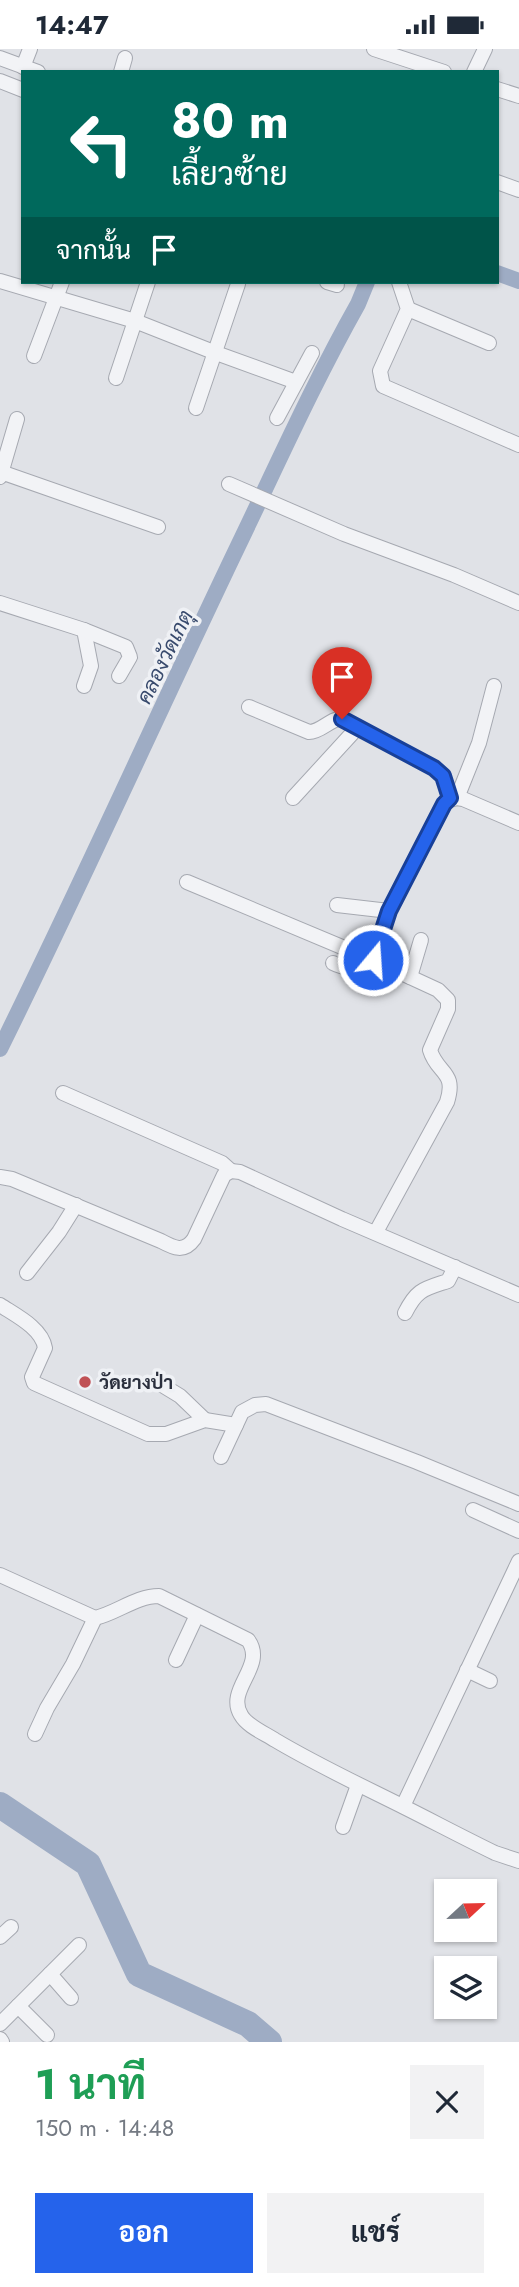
<!DOCTYPE html>
<html lang="th">
<head>
<meta charset="utf-8">
<style>
	body { margin:0; font-family:Jost,Sarabun,sans-serif; background:#f2f2f3; color:#1f2937; height:100vh; display:flex; flex-direction:column; font-size:26px; white-space:nowrap }
	* { box-sizing:border-box; margin:0 }
	p { font-size:23px; color:#747a83 }
	.icon { flex:none; width:38px; height:38px; fill:none; stroke:currentColor; stroke-width:2; stroke-linecap:round; stroke-linejoin:round }
	.map { position:relative; height:1993px; overflow:hidden }
	.sheet { display:flex; flex-direction:column; background:#fff; flex:1 }
	.sheet>* { flex:none }
	.banner { position:absolute; left:21px; top:21px; width:478px; height:214px; border-radius:0px; box-shadow:0 2px 5px #0004; background:#00695c; color:#fff; overflow:hidden }
	.needle { width:46px; rotate:68deg }
	.controls { position:absolute; left:434px; top:1830px; display:grid; gap:14px }
	.controls a { display:grid; place-items:center; width:63px; height:63px; border-radius:0px; background:#fff; box-shadow:0 2px 5px #0004; font-size:35px }
	.pin { position:absolute; display:grid; place-items:center; width:60px; height:60px; color:#fff; margin:-72px -30px; border-radius:50% 50% 50% 0; rotate:-45deg; box-shadow:0 0 7px #0007 }
	.pin .icon { rotate:45deg }
	.me { position:absolute; width:77px; margin:-38px; rotate:18deg; stroke-linejoin:round; filter:drop-shadow(0 0 5px #0008) }
	.turn { display:flex; align-items:center; gap:24px; height:147px; padding:0 35px; font-size:32px }
	.turn .icon { width:91px; height:91px; stroke-width:2.5 }
	.turn b { display:block; font-size:49px; line-height:60px }
	.then { display:flex; align-items:center; height:66px; padding:0 35px; background:#0003; gap:14px; font-size:26px }
	.round { display:grid; place-items:center; flex:none; width:74px; height:74px; border-radius:0px; background:#f2f2f3 }
	.summary { display:flex; align-items:center; justify-content:space-between; height:119px; padding:0 35px }
	h1 { font-size:42px; font-weight:700; line-height:52px; color:#1e9e55 }
	.button { display:flex; gap:14px; margin-top:auto; padding:14px 35px }
	.button a { flex:1; height:80px; border-radius:0px; background:#2563eb; color:#fff; font-size:28px; font-weight:700; line-height:80px; text-align:center }
	.button a+a { background:#f2f2f3; color:#1f2937 }
	.status { display:flex; justify-content:space-between; align-items:center; height:49px; padding:0 35px; background:#fff; direction:ltr }
	.status svg { height:19px; fill:currentColor }
	.map>svg:first-child { display:block }
	.lines { fill:none; stroke-linecap:round; stroke-linejoin:round }
	.canal { stroke:#9eacc4; stroke-width:16 }
	.river { stroke:#9eacc4; stroke-width:26 }
	.minor-casing { stroke:#a6a9b1; stroke-width:16 }
	.minor { stroke:#f2f3f6; stroke-width:14 }
	.route-casing { stroke:#184099; stroke-width:18 }
	.route { stroke:#2563eb; stroke-width:12 }
	.poi-dot { fill:#c05155; stroke:#eff1f5; stroke-width:2.5 }
	.labels { text-anchor:middle; dominant-baseline:central; stroke-width:7; stroke-linejoin:round; paint-order:stroke }
	.poi-label { font-size:19px; font-weight:bold; fill:#2a2f3d; stroke:#eff1f5; text-anchor:start }
	.water-label { font-size:21px; font-style:italic; fill:#384a6d; stroke:#eff1f5 }
</style>
</head>
<body>
<div class="status"><b>14:47</b><svg viewBox="0 0 49 12"><path d="M0 12V9h3v3zM5 12V6h3v6zM10 12V3h3v9zM15 12V0h3v12zM26 1h20v11H26zM47 4h2v5h-2z"/></svg></div>
<div class="map">
<svg width="519" height="1993" viewBox="0 0 519 1993">
	<rect width="100%" height="100%" fill="#e0e2e7"/>
	<g class="lines">
		<!-- canal -->
		<g class="canal">
			<path d="M497,224l22,8"/>
			<path d="M0,1000c82,-166 158,-336 238,-503 39,-81 76,-164 120,-242l9,-22"/>
		</g>
		<!-- river -->
		<path class="river" d="M0,1756l88,59 51,110 109,50 21,18"/>
		<!-- minor casing -->
		<g class="minor-casing">
			<g id="minor">
				<path d="M374,0l70,23"/>
				<path d="M0,9l38,14"/>
				<path d="M23,18l7,-18"/>
				<path d="M121,23l4,-14"/>
				<path d="M474,23l11,-23"/>
				<path d="M0,32l23,9"/>
				<path d="M497,40l22,7"/>
				<path d="M497,133l22,8"/>
				<path d="M0,232l135,40 81,32 80,29"/>
				<path d="M327,233l10,3"/>
				<path d="M399,233l9,27 -28,62 3,15 136,59"/>
				<path d="M408,260l81,34"/>
				<path d="M34,307l28,-74"/>
				<path d="M116,329l32,-96"/>
				<path d="M196,359l42,-124"/>
				<path d="M277,369l35,-65"/>
				<path d="M1,423l157,55"/>
				<path d="M0,428l17,-58"/>
				<path d="M229,435l115,50 110,41 65,28"/>
				<path d="M0,554l84,27 7,36 -7,20"/>
				<path d="M84,581l42,17 4,10 -11,19"/>
				<path d="M249,658l60,25c12,0 22,-14 32,-13 5,1 12,6 17,8"/>
				<path d="M293,749l65,-71 76,41 9,8 7,22"/>
				<path d="M457,749l22,-55 15,-57"/>
				<path d="M187,833l186,78"/>
				<path d="M337,856l52,6"/>
				<path d="M333,914c14,7 20,5 29,-7"/>
				<path d="M410,928l11,-37"/>
				<path d="M63,1044l159,70 9,8"/>
				<path d="M0,1128l12,2 149,62c13,7 23,12 33,-2l30,-64 7,-4 9,1 102,47 177,76"/>
				<path d="M376,1183l71,-130c10,-31 -10,-28 -17,-52l18,-41v-9l-10,-10 -65,-30 16,-49 57,-110 11,-3 6,1 56,24"/>
				<path d="M27,1224l32,-41 17,-27"/>
				<path d="M0,1256c15,10 42,23 45,43l-13,29 2,6 114,51h18l39,-14 31,5"/>
				<path d="M405,1264c12,-24 19,-24 43,-32l7,-14"/>
				<path d="M157,1333l23,14 25,24"/>
				<path d="M221,1408l21,-45 13,-7 11,-1 151,58 102,42"/>
				<path d="M473,1461l46,21"/>
				<path d="M0,1526l95,43c22,-5 41,-22 64,-22l89,44c19,26 -23,49 -7,75 6,11 23,18 34,25 42,25 85,45 129,67 30,15 60,31 91,46l24,8"/>
				<path d="M176,1611l21,-45"/>
				<path d="M467,1621l23,11"/>
				<path d="M35,1685l12,-26 26,-44 22,-46"/>
				<path d="M403,1757l116,-245"/>
				<path d="M343,1778l15,-42"/>
				<path d="M0,1888l11,-10"/>
				<path d="M50,1925l21,24"/>
				<path d="M18,1957l29,29"/>
				<path d="M0,1975l79,-79"/>
				<path d="M0,1990l2,3"/>
			</g>
		</g>
		<!-- minor -->
		<use href="#minor" class="minor"/>
	</g>
	<g class="lines">
		<!-- route casing -->
		<g class="route-casing">
			<path id="route" d="M342,670l92,49 9,8 7,22 -6,6 -55,107 -16,49"/>
		</g>
		<!-- route -->
		<use href="#route" class="route"/>
	</g>
	<!-- markers -->
	<circle class="poi-dot" cx="85" cy="1333" r="7"/>
	<g class="labels">
		<!-- poi labels -->
		<g class="poi-label">
			<text x="99" y="1333">วัดยางป่า</text>
		</g>
		<!-- water labels -->
		<g class="water-label">
			<text transform="translate(165 608) rotate(-64)">คลองวัดเกตุ</text>
		</g>
	</g>
</svg>
<div class="controls">
<a><svg class="needle" viewBox="-14 -14 28 28"><path d="M0-13l5 13h-10z" fill="#e53935"/><path d="M0 13l5-13h-10z" fill="#747a83"/></svg></a>
<a><svg class="icon" aria-label="layers" viewBox="0 0 24 24"><path d="M12 4l9 5-9 5-9-5zM3 14l9 5 9-5"/></svg></a>
</div>
<div class="pin" style="left:342px;top:670px;background:#d93025"><svg class="icon" aria-label="arrive" viewBox="0 0 24 24"><path d="M6 21V4h12l-3 4 3 4H6"/></svg></div>
<svg class="me" style="left:373px;top:911px" viewBox="-20 -20 40 40"><circle r="17" fill="#2563eb" stroke="#fff" stroke-width="3"/><path d="M0-11L8 9 0 5-8 9z" fill="#fff"/></svg>
<div class="banner">
<div class="turn"><svg class="icon" aria-label="left" viewBox="0 0 24 24"><path d="M17 20v-9H6M10 6l-5 5 5 5"/></svg><div><b>80 m</b>เลี้ยวซ้าย</div></div>
<div class="then">จากนั้น<svg class="icon" aria-label="arrive" viewBox="0 0 24 24"><path d="M6 21V4h12l-3 4 3 4H6"/></svg></div>
</div>
</div>
<section class="sheet">
<div class="summary"><div><h1>1 นาที</h1><p>150 m · 14:48</p></div><a class="round"><svg class="icon" aria-label="close" viewBox="0 0 24 24"><path d="M6 6l12 12M18 6L6 18"/></svg></a></div>
<div class="button"><a>ออก</a><a>แชร์</a></div>
</section>
</body>
</html>
